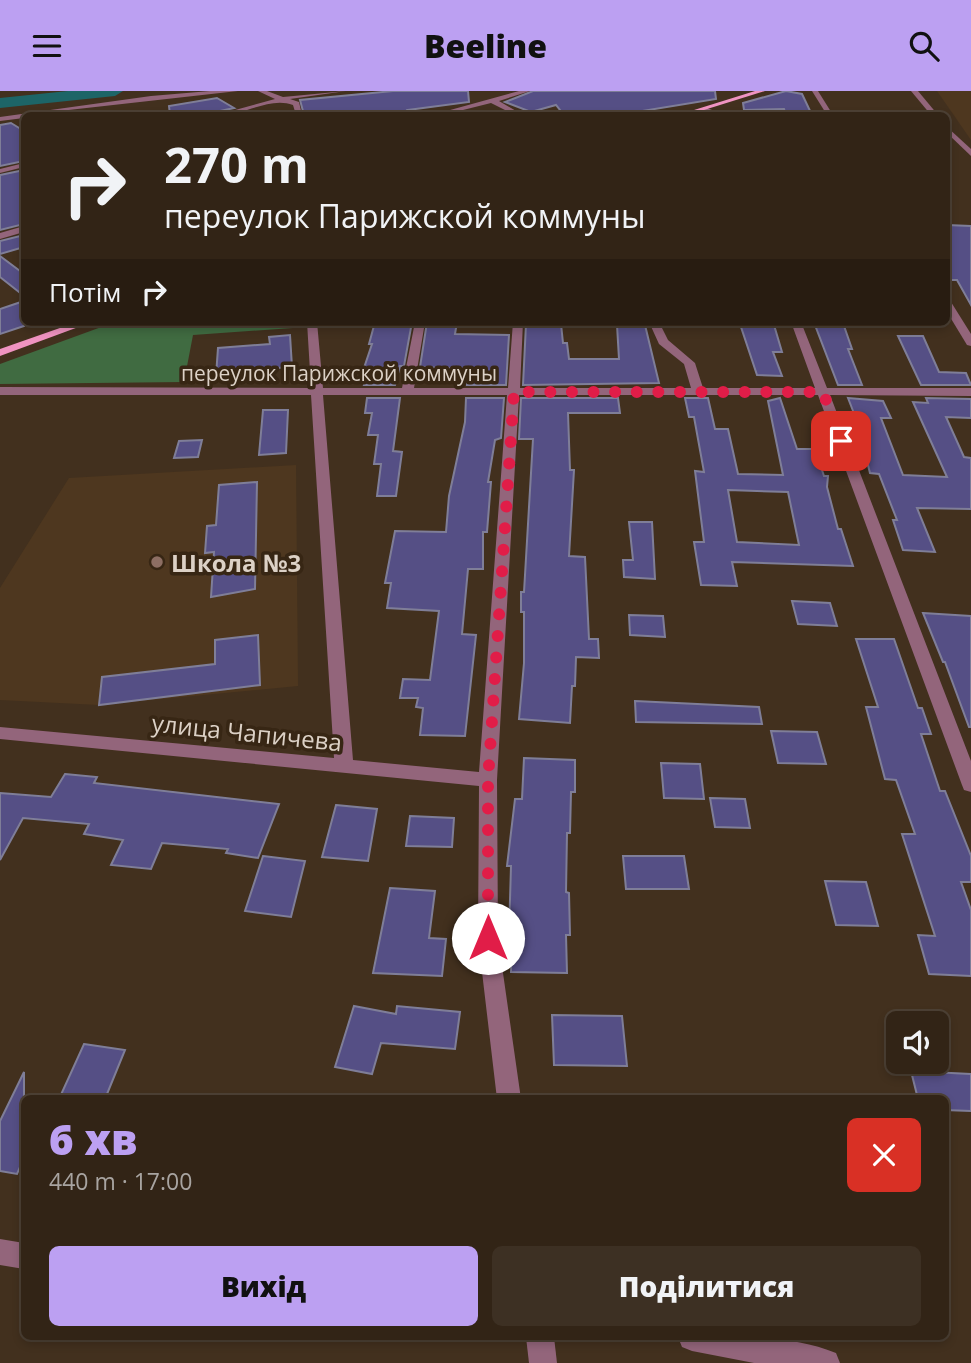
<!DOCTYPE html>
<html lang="uk">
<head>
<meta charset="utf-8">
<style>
	body { margin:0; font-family:"Open Sans",sans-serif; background:#3d3023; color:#f1f3f6; height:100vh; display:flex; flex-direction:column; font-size:26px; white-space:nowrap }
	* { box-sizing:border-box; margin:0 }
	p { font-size:23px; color:#a8a4a1 }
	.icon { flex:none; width:38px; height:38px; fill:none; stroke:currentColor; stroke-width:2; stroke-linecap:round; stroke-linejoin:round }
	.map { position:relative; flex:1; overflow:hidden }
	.drawer { position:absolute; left:21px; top:1004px; width:928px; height:245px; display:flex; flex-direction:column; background:#322416; border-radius:10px; box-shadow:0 4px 10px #0003,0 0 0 2px #4d4135 }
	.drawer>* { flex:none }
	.guide { position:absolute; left:21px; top:21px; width:929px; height:214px; border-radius:10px; box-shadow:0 4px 10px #0003,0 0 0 2px #4d4135; background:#322416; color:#f1f3f6; overflow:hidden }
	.buttons { position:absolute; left:886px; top:920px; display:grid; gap:14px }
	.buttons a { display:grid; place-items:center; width:63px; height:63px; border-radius:10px; background:#322416; box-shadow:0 4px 10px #0003,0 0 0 2px #4d4135; font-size:35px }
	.pin { position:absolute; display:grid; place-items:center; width:60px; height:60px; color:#fff; margin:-30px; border-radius:14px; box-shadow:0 4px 10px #0006 }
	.me { position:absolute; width:77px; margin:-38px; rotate:0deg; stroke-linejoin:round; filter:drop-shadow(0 0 5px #0008) }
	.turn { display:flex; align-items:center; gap:24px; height:147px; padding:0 28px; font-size:32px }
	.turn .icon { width:91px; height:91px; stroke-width:2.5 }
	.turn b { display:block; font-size:49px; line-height:60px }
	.then { display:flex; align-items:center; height:66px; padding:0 28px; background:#0003; gap:14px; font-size:26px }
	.round { display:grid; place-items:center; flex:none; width:74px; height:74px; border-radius:10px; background:#3d3023 }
	.headline { display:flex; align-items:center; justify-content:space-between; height:119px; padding:0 28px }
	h1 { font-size:42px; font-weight:800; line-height:52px; color:#bca0f2 }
	.action { display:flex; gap:14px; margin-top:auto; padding:14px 28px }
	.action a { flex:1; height:80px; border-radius:10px; background:#bca0f2; color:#111; font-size:28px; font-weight:800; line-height:80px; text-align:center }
	.action a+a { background:#3d3023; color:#f1f3f6 }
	header { display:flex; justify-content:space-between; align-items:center; height:91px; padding:0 28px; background:#bca0f2; color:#111; font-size:32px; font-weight:800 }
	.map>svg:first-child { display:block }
	.built { fill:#4e371f }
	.green { fill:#406b41 }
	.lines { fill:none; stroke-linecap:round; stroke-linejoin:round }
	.river { fill:#1d6567; fill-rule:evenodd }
	.building { fill:#554f85; stroke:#7f7e98; stroke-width:2; fill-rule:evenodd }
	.minor { fill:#93657b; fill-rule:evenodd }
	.major { fill:#f093c1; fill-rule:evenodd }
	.route { stroke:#e11d48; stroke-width:12; stroke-dasharray:0 21.6 }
	.education-dot { fill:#8d6e63; stroke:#372614; stroke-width:2.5 }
	.labels { text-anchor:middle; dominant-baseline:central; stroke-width:7; stroke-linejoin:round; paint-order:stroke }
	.far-street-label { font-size:21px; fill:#dcd1c6; stroke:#372614 }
	.poi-label { font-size:24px; font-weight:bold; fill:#dcd1c6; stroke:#372614; text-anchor:start }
	.street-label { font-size:24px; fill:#dcd1c6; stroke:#372614 }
</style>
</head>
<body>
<header><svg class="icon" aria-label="menu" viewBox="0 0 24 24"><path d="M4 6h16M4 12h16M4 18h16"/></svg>Beeline<svg class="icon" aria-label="search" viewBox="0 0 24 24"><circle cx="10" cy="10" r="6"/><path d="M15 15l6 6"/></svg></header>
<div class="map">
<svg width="971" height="1272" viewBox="0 0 971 1272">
	<rect width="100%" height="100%" fill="#42301e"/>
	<!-- built -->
	<g class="built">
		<path d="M937,0h34v49l-18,-26z"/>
		<path d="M296,374l2,221 -199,19 -99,-5v-112l69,-110z"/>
	</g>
	<!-- green -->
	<path class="green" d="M115,231h178v6l-100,7 -9,47 -184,2v-20z"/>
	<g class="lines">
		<!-- river -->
		<path class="river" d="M68,0h55l-8,5 -115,12v-10z"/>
	</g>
	<!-- building -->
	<g class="building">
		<path d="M393,0h75l1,11 -61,8 6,5h-110l-4,-15z"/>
		<path d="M533,0h182l1,8 -98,16h-54l-8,-10 -25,7 -26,-10z"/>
		<path d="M786,0l16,3 10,21h-26l-2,-6 -40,1 -1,-7z"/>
		<path d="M217,7l17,10 -18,4 -2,3h-44l-1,-9z"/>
		<path d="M11,32l13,8v30l-24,5v-41z"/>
		<path d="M24,79v54l-24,6v-55z"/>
		<path d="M947,134l24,1v79l-14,-25h-6l-4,-9z"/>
		<path d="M24,144v12l-24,7v-13z"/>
		<path d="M0,165l24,18v22l-24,-19z"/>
		<path d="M24,210v25l-24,8v-25z"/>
		<path d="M375,231h37l-8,44h-4l-5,19h-31l5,-17h-5l8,-24h-3z"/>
		<path d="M427,231h30l-2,12 54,1 -3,50h-39l1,-16 -48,-2z"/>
		<path d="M526,233h35l2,19h4l2,16h50l-2,-34h28l14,58 -136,2z"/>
		<path d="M740,233l34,1 8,27h-9l9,24 -25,-1z"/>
		<path d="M815,234l29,1 8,23h-4l14,36h-24z"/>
		<path d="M290,244l2,32 -30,2v4l-46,3 2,-28 52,-4 -1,-7z"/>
		<path d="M898,245h25l16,36 27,1 5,12h-50z"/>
		<path d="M367,307h33l-7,53 9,1 -6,44h-19l4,-32h-7l4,-29h-10l4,-22h-7z"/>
		<path d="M466,307h38l-3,40 -6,2 -7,42h3l-4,50h-4v37h-15l-6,65 14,1 -11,101 -45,-1 3,-27 -7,-1 2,-9h-18l3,-19 27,1 9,-69 -52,-3 4,-25h-6l10,-52 51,1 3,-36 16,-74z"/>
		<path d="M521,307h97l2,15h-52l2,57h4l-5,86 16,1 4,82h9l1,19 -23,-1 -1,29h-3l-2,37 -51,-4 5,-56v-51h-3v-20h3l9,-153h-14z"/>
		<path d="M685,307h23l7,31h13l10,45 45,1 -15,-74 12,-3 17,51h18l9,27h4l-1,11 11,42h3l12,37 -121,-4 5,24 -36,-1 -7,-43h10l-9,-71 9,1 -10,-55h-5zM728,399l60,2 11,53 -62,-3z"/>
		<path d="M848,307l35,3 8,17h-10l22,57 44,2 -34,-75 15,1 -2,-5 45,1v19l-25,-1 18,40 7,1v51l-54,-1 18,44 -32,-2 -10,-30h4l-18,-46 -9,-1 -10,-39h2z"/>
		<path d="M263,319h25l-2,43 -27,2z"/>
		<path d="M202,349l-4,17 -24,1 5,-17z"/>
		<path d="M257,391l-2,107 -44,8 3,-45 -9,1 2,-27 9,-1 3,-40z"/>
		<path d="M629,431h23l3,57 -31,-2 -1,-17h10z"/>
		<path d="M792,510l38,2 7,23 -39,-2z"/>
		<path d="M923,522l48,3v111h-2l-24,-65h-2z"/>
		<path d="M629,524l34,1 2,21 -35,-2z"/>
		<path d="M258,544l2,50 -161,20 3,-28 113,-13v-24z"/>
		<path d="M856,548h38l24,69h4l9,26h-10l19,57h5l26,65v26h-10l10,28v66l-42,-2 -11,-39 17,1 -33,-102h13l-19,-54 -11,-1 -19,-72h12z"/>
		<path d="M635,610l124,6 3,17 -126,-2z"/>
		<path d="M771,640l46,1 9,32 -48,-1z"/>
		<path d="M524,667l51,2v32h-4l-1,41h-3l-1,59 3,1 1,42h-4l1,38 -56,-1 1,-39h-3l2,-67h-4l8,-67h7z"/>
		<path d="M661,672l39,1 4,35 -40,-1z"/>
		<path d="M65,683l32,3 -3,6 185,21 -21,54 -32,-5 2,-4 -66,-6 -11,26 -40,-4 12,-25 -39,-6 5,-10 -66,-6 -23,42v-67l51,4z"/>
		<path d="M710,707l35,1 5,29 -35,-1z"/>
		<path d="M336,714l41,4 -9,52 -46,-4z"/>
		<path d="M410,725l44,2 -2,29 -46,-1z"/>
		<path d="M263,765l42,5 -14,56 -46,-6z"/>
		<path d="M623,765h61l5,33h-63z"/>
		<path d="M825,790l41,1 12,44 -42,-1z"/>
		<path d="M390,797l45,3 -6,47 17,1 -4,37 -69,-3z"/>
		<path d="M354,915l42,8 1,-8 63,6 -5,37 -74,-6 -9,31 -37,-7z"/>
		<path d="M552,924l70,1 5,50 -73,-1z"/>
		<path d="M84,953l41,6 -20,49h-46z"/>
		<path d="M911,980l60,3v37l-26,-1v-11h-27z"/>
		<path d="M24,981v86l-7,16 -17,-3v-50z"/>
	</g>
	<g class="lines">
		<!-- minor -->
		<g class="minor">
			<path d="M210,0h28l-214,24v3l-24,3v-4l151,-21z"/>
			<path d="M258,0h9l16,6 63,-6 -56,8 9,3 3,13h-6l-3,-10c-24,-9 -51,12 -76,10l58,-16z"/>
			<path d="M519,0h11l-31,10 24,14h-8l-24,-12 -48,12h-11z"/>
			<path d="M812,0h6l15,24h-6z"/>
			<path d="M911,0h7l20,24h-7z"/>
			<path d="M704,16l16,6 1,2h-9l-11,-4z"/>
			<path d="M947,36l24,22v7l-24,-23z"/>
			<path d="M24,72v4l-24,6v-4z"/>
			<path d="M24,135v6l-24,7v-6z"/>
			<path d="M947,210l4,1 20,32v12l-4,-1 -20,-33z"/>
			<path d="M307,231h10l6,66h79l13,-66h10l-11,66h94l5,-66h10l-3,66h171l-7,-24 -25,-20 -10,-22h10l9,18 27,23 8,25h112l-24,-66h10l26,66h144v8l-141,-1 141,366v31l-7,-2 -2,-5 -144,-390h-299l-22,385 1,158 23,161h-24l-19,-161 1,-152 -479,-47v-12l334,31 -23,-363h-311v-8l311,1zM323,304h184l-28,377 -126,-12z"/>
			<path d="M0,1148l24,4v26l-24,-4z"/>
			<path d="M526,1246h28l3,26h-28z"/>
			<path d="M678,1246c52,0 109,-4 158,16l4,10h-86l-62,-12 -10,-4z"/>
		</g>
		<!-- major -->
		<g class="major">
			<path d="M755,0h10l-77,24h-10z"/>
			<path d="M77,231h15l-92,34v-7z"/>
		</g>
	</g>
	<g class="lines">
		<!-- route -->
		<path class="route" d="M488,847v-158l26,-388h309l18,49"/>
	</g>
	<!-- markers -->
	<circle class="education-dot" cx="157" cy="471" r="7"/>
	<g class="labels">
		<!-- far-street labels -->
		<g class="far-street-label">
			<text x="339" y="282">переулок Парижской коммуны</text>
		</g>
		<!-- poi labels -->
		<g class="poi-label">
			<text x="171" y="471">Школа №3</text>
		</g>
		<!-- street labels -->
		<g class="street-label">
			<text transform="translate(247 641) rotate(6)">улица Чапичева</text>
		</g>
	</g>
</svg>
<div class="buttons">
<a><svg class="icon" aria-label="sound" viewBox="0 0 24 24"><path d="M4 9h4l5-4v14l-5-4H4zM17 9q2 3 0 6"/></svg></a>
</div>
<div class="pin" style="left:841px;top:350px;background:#d93025"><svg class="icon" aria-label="arrive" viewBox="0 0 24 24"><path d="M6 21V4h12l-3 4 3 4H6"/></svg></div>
<svg class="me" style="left:488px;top:847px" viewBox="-20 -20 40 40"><circle r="19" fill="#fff"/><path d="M0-13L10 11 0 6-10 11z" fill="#e11d48"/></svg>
<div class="guide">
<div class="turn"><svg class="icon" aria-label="right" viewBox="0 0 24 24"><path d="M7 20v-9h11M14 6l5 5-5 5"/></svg><div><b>270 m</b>переулок Парижской коммуны</div></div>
<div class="then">Потім<svg class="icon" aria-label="right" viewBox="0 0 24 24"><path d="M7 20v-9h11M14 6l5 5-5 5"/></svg></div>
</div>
<section class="drawer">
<div class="headline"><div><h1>6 хв</h1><p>440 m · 17:00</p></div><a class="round" style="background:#d93025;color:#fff"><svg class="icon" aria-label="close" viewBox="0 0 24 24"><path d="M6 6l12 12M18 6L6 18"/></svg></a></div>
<div class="action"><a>Вихід</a><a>Поділитися</a></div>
</section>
</div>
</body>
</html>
